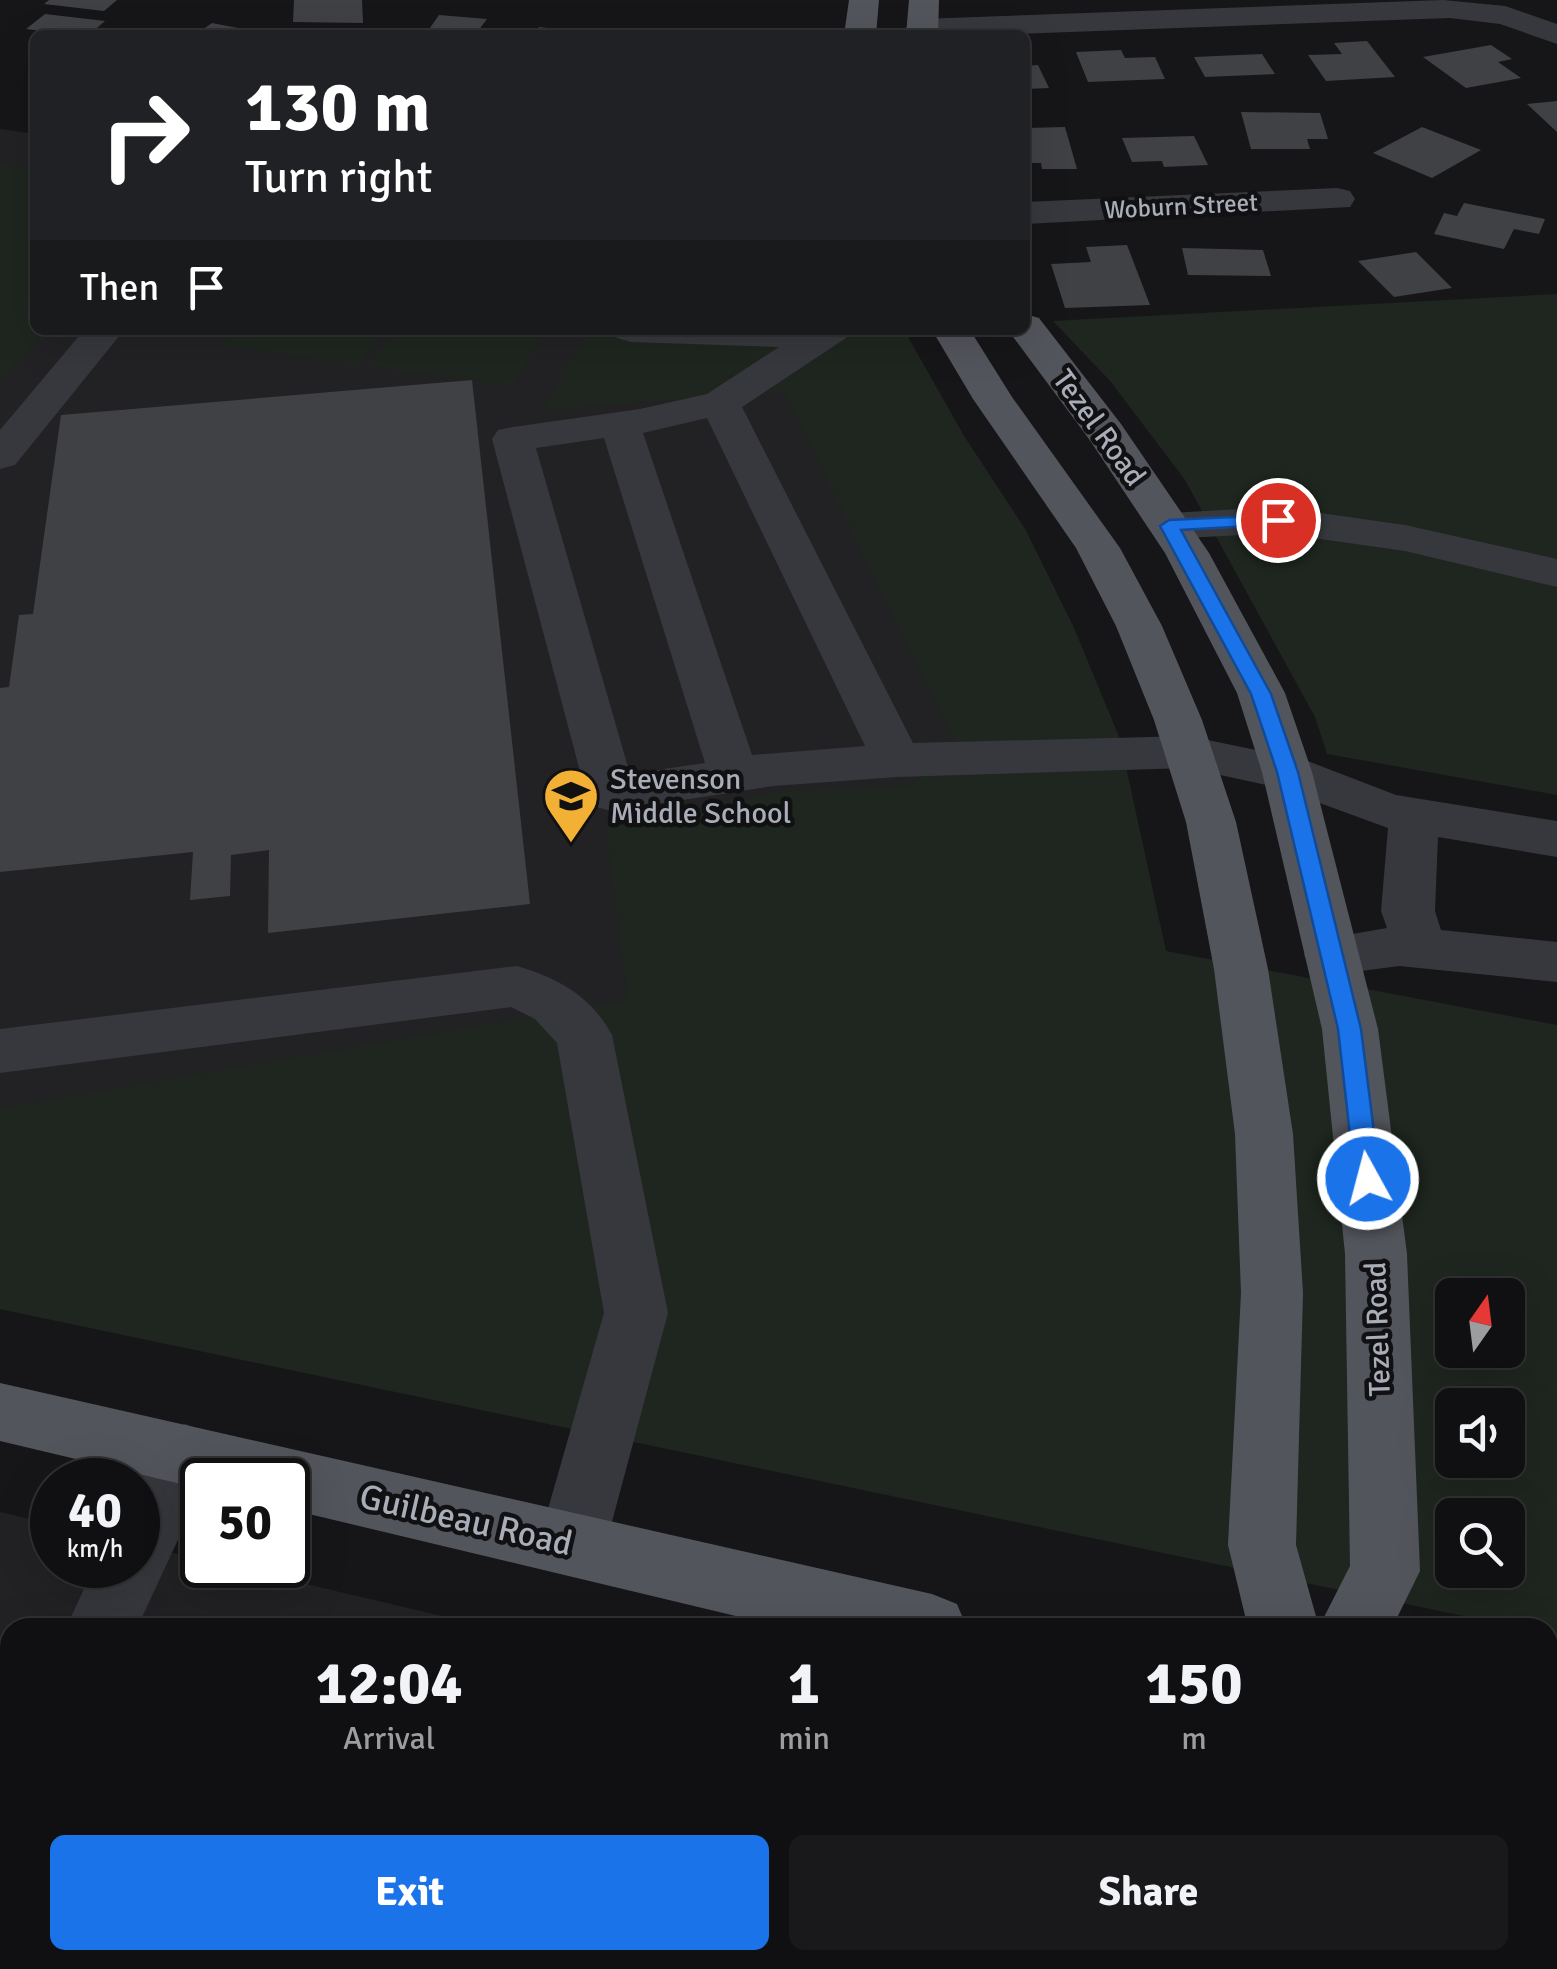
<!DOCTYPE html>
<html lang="en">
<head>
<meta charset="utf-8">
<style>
	body { margin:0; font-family:Signika,sans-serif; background:#19191b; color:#f1f3f6; height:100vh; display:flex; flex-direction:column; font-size:38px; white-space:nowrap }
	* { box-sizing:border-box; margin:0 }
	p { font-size:32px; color:#9c9d9f }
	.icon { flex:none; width:55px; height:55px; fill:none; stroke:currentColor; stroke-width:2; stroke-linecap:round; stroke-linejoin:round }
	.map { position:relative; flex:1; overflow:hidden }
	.sheet { position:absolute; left:0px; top:1618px; width:1558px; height:352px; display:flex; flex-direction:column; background:#101012; border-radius:30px 30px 0 0; box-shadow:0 10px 40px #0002,0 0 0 2px #303032 }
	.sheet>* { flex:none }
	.top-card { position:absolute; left:30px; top:30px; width:1000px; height:305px; border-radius:15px; box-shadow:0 10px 40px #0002,0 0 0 2px #303032; background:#202124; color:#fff; overflow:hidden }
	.needle { width:65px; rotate:14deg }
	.controls { position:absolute; left:1435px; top:1278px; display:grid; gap:20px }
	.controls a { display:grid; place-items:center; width:90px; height:90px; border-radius:15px; background:#101012; box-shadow:0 10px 40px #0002,0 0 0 2px #303032; font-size:50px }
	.speed { position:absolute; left:30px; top:1458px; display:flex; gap:20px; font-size:50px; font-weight:700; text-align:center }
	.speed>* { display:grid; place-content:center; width:130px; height:130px; border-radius:50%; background:#101012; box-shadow:0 10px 40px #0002,0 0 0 2px #303032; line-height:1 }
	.speed small { font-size:25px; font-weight:400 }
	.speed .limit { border:5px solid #111; border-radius:15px; background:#fff; color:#111 }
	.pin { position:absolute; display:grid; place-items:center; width:85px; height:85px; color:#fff; margin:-42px; border:5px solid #fff; border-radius:50%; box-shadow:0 2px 10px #0007 }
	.me { position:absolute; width:110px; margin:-55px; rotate:353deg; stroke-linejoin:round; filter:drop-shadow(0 0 8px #0008) }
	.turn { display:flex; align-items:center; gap:35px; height:210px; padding:0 50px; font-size:45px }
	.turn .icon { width:130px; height:130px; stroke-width:2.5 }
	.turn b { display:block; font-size:70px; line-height:85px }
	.then { display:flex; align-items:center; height:95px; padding:0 50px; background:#0003; gap:20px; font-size:38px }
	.eta { display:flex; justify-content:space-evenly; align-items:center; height:170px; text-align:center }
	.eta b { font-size:60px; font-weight:800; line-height:70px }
	.cta { display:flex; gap:20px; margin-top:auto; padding:20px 50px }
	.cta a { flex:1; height:115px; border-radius:15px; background:#1a73e8; color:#fff; font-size:40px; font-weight:800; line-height:115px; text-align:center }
	.cta a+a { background:#19191b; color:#f1f3f6 }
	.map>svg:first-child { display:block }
	.built { fill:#222225 }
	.green { fill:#1e261f; fill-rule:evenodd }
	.building { fill:#404145 }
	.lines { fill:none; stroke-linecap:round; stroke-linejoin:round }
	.minor { fill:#37383d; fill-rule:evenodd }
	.major { fill:#53555c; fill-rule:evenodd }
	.route { fill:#1a73e8; stroke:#114b97; stroke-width:2.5 }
	.labels { text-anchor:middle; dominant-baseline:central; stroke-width:9; stroke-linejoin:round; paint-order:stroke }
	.far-street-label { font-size:25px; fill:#a8adb8; stroke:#111113 }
	.street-label { font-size:30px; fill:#a8adb8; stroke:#111113 }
	.poi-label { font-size:30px; fill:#a8adb8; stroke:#111113; text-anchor:start }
	.near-street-label { font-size:35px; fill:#a8adb8; stroke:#111113 }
</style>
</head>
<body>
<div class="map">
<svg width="1557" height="1969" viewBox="0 0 1557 1969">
	<rect width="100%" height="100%" fill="#161618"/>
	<!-- built -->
	<g class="built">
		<path d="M0,129l35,5v196h869l60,106 61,93 49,99 19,910 -1093,-229z"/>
		<path d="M0,1512l52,12v41h86v-21l64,16v5h23l264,62 -479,1v332h1130l-1,9h-1139z"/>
		<path d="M1557,1895v74h-112l5,-9h98v-60z"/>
	</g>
	<!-- green -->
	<g class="green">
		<path d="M0,164l35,4v162h11l-46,52z"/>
		<path d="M1557,294v501l-230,-41 -12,-37 -130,-237 -74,-98 -58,-61z"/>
		<path d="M233,330h152l-25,35 -139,-20z"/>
		<path d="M395,330h84l63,9 -30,47 -143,-20z"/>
		<path d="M590,330h314l60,106 61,93 49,99 46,111 46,212 391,74v611l-9,-2v-6l-32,-1 -1516,-318v-201l628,-108 -23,-178 176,-31 131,-6 43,-41 -171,-353 -241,19zM1452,1295h56v55h-56zM1452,1405h56v55h-56zM1452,1515h56v55h-56z"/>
	</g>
	<!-- building -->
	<g class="building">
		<path d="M49,0h68l-13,11 -60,-7z"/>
		<path d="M294,0h68l1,23 -70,-1z"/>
		<path d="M45,14l60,7 -16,14h-44l4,-3 -23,-3z"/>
		<path d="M439,15l48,4 -12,16h-50z"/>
		<path d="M212,23l31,6 -8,6h-40z"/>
		<path d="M539,27l52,6 -1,2h-58z"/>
		<path d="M1367,41l28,36 -69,4 -18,-26 34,-1 -8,-11z"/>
		<path d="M1491,45l21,14 -14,3 23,16 -55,10 -43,-31z"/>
		<path d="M1121,50l4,8 30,-1 10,22 -77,3 -12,-30z"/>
		<path d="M1262,54l13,20 -70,3 -11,-20z"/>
		<path d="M1038,65l11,23 -24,1v-23z"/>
		<path d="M1557,101v31l-30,-28z"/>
		<path d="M1241,112l79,1 8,26h-21l3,10h-59z"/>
		<path d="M1065,127l12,42h-35l-1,-6h-16v-35z"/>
		<path d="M1422,127l59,23 -49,28 -59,-25z"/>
		<path d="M1194,136l14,29 -44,2 -2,-6 -30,1 -10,-24z"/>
		<path d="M1464,203l81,16 -6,15 -25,-5 -10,20 -70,-15 10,-21 13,3z"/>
		<path d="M1127,245l23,60 -85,3 -14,-44 40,-2 -5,-15z"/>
		<path d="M1182,248l81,2 8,26 -83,-1z"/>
		<path d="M1416,252l36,36 -58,9 -36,-36z"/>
		<path d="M472,380l58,524 -262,29 1,-83 -38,5 -1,41 -40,4 3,-48 -193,20v-184l9,-1 10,-72 14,-1 28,-199z"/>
		<path d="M171,1960h293l29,8 -326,1z"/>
	</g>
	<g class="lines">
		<!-- minor -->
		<g class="minor">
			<path d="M1443,0l62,6 52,18v20l-57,-20 -50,-6 -462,17h-76l-6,-7 5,-7 11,-2z"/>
			<path d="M1337,188l13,3 5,8 -5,8 -325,17v-22z"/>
			<path d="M84,330h40l-109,135 -15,4v-39z"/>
			<path d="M612,330h239l-5,8 -104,69 171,336 275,-7 117,24 91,35 161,26v36l-119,-20 -3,74 6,19 116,12v40l-158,-16 -68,9 -19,-6 -8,-14 8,-14 75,-13 -6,-17 7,-83 -112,-41 -88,-19 -291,9 -124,9 -162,25 -18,-5 -7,-12 -94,-355 6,-9 15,-3 127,-18 67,-15 72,-47 -148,-5 -14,-4zM707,418l158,328 -113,9 -109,-322zM604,438l101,325 -75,11 -94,-326z"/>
			<path d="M1278,507l127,18 152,34v28l-152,-36 -127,-18 -109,6 -15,-4 -7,-9 7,-9 15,-4z"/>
			<path d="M517,966c41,12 74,30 95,69l56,278 -62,231 -10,23 -24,9 -24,-9 -10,-23 66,-231 -47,-270 -22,-24 -24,-12 -511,66v-44z"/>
			<path d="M185,1424l24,9 9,21 -12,26h-4v8l-65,140h-71l29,-63h43v-84l23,-48z"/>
			<path d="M0,1657l10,3v72l-10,-3z"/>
			<path d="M10,1777v93l-10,4v-93z"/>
			<path d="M29,1960h80l-4,9h-80z"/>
			<path d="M886,1960h85l4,9h-85z"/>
		</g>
		<!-- major -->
		<g class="major">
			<path d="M849,0h30l-3,35h-32z"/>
			<path d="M909,0h30l-1,35h-32z"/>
			<path d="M1025,314l14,4 82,106 88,129 76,140 27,79 66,257 29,225 13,317 -28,57h-144l-20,-83 13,-252 -6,-159 -21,-165 -28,-147 -32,-102 -38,-94 -40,-78 -103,-149 -41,-69h38l42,67 108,151 42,78 40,94 34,102 32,147 25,165 10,159 -7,252 23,82 31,-61 -5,-312 -23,-225 -60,-257 -25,-79 -72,-140 -76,-114 -81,-109h17z"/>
			<path d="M0,1383l932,211 25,10 10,24h-181l-498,-119v-29h-86v9l-202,-48z"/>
			<path d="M1548,1733l9,2v74l-9,-2z"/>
			<path d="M1253,1960h80l-1,9h-80z"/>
		</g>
	</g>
	<!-- route -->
	<path class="route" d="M1278,515l9,5 -2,4 -104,6 90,164 27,78 63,257 19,150 -4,7h-17l-4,-7 -17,-150 -61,-257 -26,-78 -91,-168 9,-6z"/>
	<!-- icons -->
	<defs>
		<g id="school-pin" transform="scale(2.875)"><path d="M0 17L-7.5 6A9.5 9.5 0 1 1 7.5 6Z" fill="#f2b134" stroke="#111113"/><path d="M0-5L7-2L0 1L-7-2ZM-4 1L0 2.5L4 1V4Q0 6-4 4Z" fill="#111"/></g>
	</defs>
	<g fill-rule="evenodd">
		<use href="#school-pin" x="571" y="796"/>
	</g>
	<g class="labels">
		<!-- far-street labels -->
		<g class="far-street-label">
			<text transform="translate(1181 206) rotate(-3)">Woburn Street</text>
		</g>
		<!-- street labels -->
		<g class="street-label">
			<text transform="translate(1099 428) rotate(54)">Tezel Road</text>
			<text transform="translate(1378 1329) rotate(-92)">Tezel Road</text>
		</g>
		<!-- poi labels -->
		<g class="poi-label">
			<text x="610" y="779">Stevenson<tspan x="610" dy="34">Middle School</tspan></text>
		</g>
		<!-- near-street labels -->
		<g class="near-street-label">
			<text transform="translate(466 1520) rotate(13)">Guilbeau Road</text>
		</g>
	</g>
</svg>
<div class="controls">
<a><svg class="needle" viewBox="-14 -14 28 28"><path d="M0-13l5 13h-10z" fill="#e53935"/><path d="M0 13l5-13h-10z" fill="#9c9d9f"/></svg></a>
<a><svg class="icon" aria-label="sound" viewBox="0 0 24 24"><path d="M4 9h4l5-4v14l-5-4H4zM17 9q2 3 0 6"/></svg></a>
<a><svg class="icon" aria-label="search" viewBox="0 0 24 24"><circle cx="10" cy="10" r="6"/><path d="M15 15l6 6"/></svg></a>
</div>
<div class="speed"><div>40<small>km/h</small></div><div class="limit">50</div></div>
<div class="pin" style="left:1278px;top:520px;background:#d93025"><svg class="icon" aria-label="arrive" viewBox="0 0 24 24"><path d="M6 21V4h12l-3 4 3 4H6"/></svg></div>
<svg class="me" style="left:1368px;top:1179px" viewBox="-20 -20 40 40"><circle r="17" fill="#1a73e8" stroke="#fff" stroke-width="3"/><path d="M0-11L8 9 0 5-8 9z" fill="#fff"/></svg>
<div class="top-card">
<div class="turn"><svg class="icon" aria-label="right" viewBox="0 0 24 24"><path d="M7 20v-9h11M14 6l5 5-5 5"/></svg><div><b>130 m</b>Turn right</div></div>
<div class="then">Then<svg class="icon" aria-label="arrive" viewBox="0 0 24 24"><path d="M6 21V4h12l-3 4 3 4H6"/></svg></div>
</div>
<section class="sheet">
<div class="eta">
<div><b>12:04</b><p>Arrival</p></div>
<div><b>1</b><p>min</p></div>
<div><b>150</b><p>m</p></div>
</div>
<div class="cta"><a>Exit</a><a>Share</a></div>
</section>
</div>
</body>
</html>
